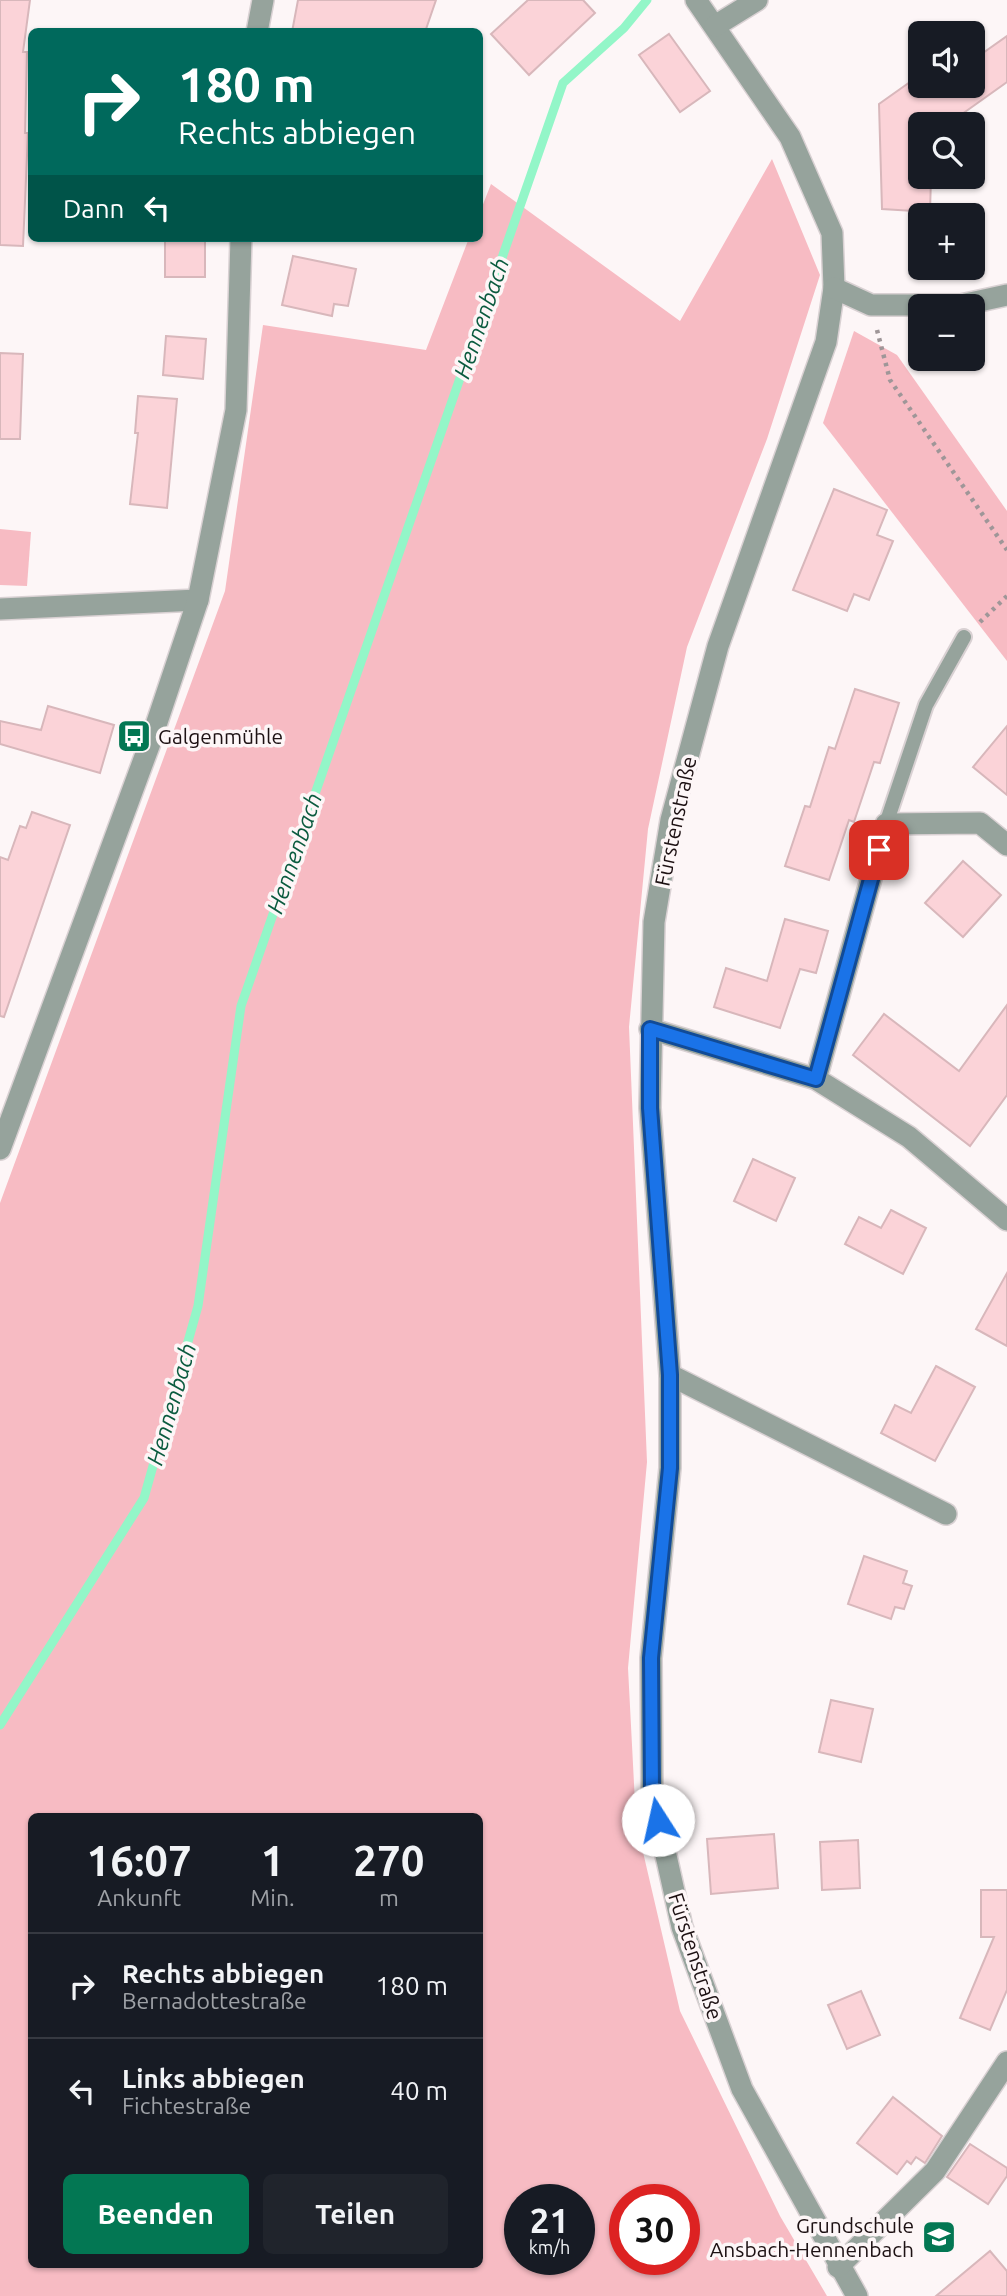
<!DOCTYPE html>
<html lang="de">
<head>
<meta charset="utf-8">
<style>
	body { margin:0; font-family:Ubuntu,sans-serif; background:#20242c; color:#f1f3f6; height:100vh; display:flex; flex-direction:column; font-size:26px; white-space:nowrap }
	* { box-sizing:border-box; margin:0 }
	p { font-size:23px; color:#9ea1a6 }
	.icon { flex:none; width:38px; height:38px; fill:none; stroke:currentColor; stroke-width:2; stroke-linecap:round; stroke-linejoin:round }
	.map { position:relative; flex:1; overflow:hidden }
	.side { position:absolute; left:28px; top:1813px; width:455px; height:455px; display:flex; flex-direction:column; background:#171b24; border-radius:10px; box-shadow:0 2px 5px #0004 }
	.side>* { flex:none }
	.top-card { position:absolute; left:28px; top:28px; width:455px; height:214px; border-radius:10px; box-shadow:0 2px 5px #0004; background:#00695c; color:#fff; overflow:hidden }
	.fabs { position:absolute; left:908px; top:21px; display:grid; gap:14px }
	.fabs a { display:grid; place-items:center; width:77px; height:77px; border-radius:10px; background:#171b24; box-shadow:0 2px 5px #0004; font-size:35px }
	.speed { position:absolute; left:504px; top:2184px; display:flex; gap:14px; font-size:35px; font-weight:700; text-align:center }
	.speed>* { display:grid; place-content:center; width:91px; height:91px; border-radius:50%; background:#171b24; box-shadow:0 2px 5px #0004; line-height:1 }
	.speed small { font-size:18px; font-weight:400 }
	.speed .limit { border:10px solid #d22; background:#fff; color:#111 }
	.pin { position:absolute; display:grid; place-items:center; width:60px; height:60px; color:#fff; margin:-30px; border-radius:14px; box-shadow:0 4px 10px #0006 }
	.me { position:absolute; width:77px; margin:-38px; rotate:350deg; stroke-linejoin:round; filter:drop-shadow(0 0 5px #0008) }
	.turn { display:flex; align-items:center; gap:24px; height:147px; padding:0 35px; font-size:32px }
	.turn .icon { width:91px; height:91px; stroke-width:2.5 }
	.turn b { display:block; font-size:49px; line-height:60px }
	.then { display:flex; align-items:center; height:66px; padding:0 35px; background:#0003; gap:14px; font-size:26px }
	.eta { display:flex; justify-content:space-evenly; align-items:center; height:119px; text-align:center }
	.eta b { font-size:42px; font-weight:700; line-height:49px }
	.cta { display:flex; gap:14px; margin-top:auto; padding:14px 35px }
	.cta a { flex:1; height:80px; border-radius:10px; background:#037753; color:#fff; font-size:28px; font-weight:700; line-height:80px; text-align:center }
	.cta a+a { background:#20242c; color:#f1f3f6 }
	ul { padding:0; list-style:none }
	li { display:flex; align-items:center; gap:21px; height:105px; padding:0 35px; border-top:2px solid #363941 }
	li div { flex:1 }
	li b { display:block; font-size:26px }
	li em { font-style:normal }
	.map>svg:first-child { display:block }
	.green { fill:#f7bbc3; fill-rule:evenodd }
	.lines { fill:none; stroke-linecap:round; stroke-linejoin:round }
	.stream { stroke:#93f6c8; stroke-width:9 }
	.building { fill:#fbd3d8; stroke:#d8b7bb; stroke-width:2 }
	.lane-casing { stroke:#d9d1d3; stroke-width:18 }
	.street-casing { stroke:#d9d1d3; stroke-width:24 }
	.path { stroke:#9f9698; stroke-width:4.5; stroke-dasharray:3.5 5; stroke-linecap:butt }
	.lane { stroke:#96a39c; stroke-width:14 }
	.street { stroke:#96a39c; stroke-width:21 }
	.route-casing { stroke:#114b97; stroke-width:18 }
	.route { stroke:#1a73e8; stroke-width:12 }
	.labels { text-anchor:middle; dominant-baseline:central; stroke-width:7; stroke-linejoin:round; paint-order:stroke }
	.poi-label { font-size:21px; fill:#1d1113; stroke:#fdf6f7; text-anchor:start }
	.street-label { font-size:21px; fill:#1d1113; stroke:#fdf6f7 }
	.water-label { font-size:23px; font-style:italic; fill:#0b5b3f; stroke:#fdf6f7 }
</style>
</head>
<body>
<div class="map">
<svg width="1007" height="2296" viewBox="0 0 1007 2296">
	<rect width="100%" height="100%" fill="#fdf6f7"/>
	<!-- green -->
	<g class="green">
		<path d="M772,159l48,116 -53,164 -80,208 -39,182 -19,198 18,435 -19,206 8,154 44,189 100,205 47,80h-827v-1093l225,-612 38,-266 163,25 43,-112h11v-26l11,-28 189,137zM32,1816h448v448h-448zM520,2200h59v59h-59zM625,2200h59v59h-59z"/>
		<path d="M854,331l43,24 110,156v150l-184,-238z"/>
		<path d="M0,529l31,3 -4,54 -27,-1z"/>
	</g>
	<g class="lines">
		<!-- stream -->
		<path class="stream" d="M0,1725l144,-227 54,-192 43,-300 322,-923 61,-55 23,-28"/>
	</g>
	<!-- building -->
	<g class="building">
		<path d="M0,0h30l-7,52h4l-2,81h3l-5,113 -23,-1z"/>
		<path d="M298,0h138l-11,32h-133z"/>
		<path d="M528,0h55l12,13 -66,62 -38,-41z"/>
		<path d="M669,34l41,57 -30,21 -41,-57z"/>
		<path d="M1007,36v46l-59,42h-28v53h11l-1,35 -48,-3 -3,-105 41,-29v11h53v-26z"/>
		<rect x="165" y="238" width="40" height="39"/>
		<path d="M293,256l63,13 -8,37 -14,-2 -2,12 -50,-11z"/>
		<path d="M166,336l40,3 -3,40 -40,-4z"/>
		<path d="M0,353l23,1 -3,85h-20z"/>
		<path d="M138,396l39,3 -10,109 -37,-4 8,-71h-3z"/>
		<path d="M834,489l53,21 -10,25 16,6 -24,59 -15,-6 -7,17 -54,-21z"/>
		<path d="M855,689l44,14 -19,60 -6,-1 -20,60 -5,-2 -20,60 -44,-14 20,-60 5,1 19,-60 6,2z"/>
		<path d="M48,706l66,19 -14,48 -100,-29v-23l41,9z"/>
		<path d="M1007,726v69l-34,-28z"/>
		<path d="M32,812l38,13 -66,192 -4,-1v-159l8,3 12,-34 6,2z"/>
		<path d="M963,861l38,34 -38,42 -38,-34z"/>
		<path d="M785,919l43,12 -12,42 -16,-4 -20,59 -66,-21 12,-39 41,13z"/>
		<path d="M1007,1005v90l-37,51 -117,-91 31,-41 75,57z"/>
		<path d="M753,1159l42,19 -19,43 -42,-20z"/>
		<path d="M891,1210l35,18 -23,46 -58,-30 14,-27 22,11z"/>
		<path d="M1007,1273v73l-31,-17z"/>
		<path d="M936,1366l39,21 -40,74 -54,-28 14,-28 16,8z"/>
		<path d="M864,1556l43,15 -4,12 9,3 -8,23 -9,-2 -4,12 -43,-15z"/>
		<path d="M831,1700l42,9 -12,53 -42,-10z"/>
		<path d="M774,1834l4,54 -67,6 -4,-55z"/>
		<path d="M858,1840l2,48 -38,2 -2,-48z"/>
		<path d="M981,1890h26v100l-17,40 -30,-12 34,-81h-13z"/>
		<path d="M861,1991l19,44 -33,14 -19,-44z"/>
		<path d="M893,2097l49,39 -17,27 -9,-6 -5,7 -4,-3 -10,13 -40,-31z"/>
		<path d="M970,2144l37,24v8l-19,28 -41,-27z"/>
		<path d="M990,2251l17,20v25h-71z"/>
	</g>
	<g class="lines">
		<!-- lane casing -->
		<g class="lane-casing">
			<path id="lane" d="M886,824l40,-119 38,-68"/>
		</g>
		<!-- street casing -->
		<g class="street-casing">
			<g id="street">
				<path d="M696,0l94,137 42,96 2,55 -8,54 -108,304 -47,174 -17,102 -4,186 20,267v93l-19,190 1,135 30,134 60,162 115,207"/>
				<path d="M715,26l42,-26"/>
				<path d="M257,32l6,-32"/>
				<path d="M834,288l37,17h90l46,-10"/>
				<path d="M0,609l198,-9"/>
				<path d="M650,1029l166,50 93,58 98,83"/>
				<path d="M816,1079l70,-255 94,-1 27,22"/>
				<path d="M0,1149l150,-406 48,-143 38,-190 5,-172"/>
				<path d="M670,1375l276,139"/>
				<path d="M838,2267l97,-96 72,-109"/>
			</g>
		</g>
		<!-- path -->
		<g class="path">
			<path d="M877,330l13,50 117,170"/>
			<path d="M980,622l27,-26"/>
		</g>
		<!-- lane -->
		<use href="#lane" class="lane"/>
		<!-- street -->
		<use href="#street" class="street"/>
	</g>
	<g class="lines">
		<!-- route casing -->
		<g class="route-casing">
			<path id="route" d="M658,1820l-6,-27 -1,-135 19,-190v-93l-20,-267v-79l166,50 63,-229"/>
		</g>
		<!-- route -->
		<use href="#route" class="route"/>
	</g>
	<!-- icons -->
	<defs>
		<g id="bus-square" transform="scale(1.75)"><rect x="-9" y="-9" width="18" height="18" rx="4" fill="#037753" stroke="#fdf6f7"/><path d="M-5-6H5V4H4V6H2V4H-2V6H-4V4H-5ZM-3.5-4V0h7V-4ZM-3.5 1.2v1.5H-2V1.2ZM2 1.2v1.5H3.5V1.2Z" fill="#fff"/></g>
		<g id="school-square" transform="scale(1.75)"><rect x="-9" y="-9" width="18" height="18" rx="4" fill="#037753" stroke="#fdf6f7"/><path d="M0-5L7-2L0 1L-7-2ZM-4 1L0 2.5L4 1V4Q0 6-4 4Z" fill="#fff"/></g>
	</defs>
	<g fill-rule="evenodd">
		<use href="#bus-square" x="134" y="736"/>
		<use href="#school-square" x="939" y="2237"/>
	</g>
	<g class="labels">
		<!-- poi labels -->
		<g class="poi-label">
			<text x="158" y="736">Galgenmühle</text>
			<text x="914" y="2225" text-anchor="end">Grundschule<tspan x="914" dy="24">Ansbach-Hennenbach</tspan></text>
		</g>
		<!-- street labels -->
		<g class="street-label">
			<text transform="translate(675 821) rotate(-78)">Fürstenstraße</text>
			<text transform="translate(696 1956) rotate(72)">Fürstenstraße</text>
		</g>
		<!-- water labels -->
		<g class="water-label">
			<text transform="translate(481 318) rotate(-71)">Hennenbach</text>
			<text transform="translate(294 853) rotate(-71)">Hennenbach</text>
			<text transform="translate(171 1404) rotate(-74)">Hennenbach</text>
		</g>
	</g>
</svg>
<div class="fabs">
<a><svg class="icon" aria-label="sound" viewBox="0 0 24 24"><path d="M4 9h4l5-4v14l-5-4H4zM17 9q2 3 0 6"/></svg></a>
<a><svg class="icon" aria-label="search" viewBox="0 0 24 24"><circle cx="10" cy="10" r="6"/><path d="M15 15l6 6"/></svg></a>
<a>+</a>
<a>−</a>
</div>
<div class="speed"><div>21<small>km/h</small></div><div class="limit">30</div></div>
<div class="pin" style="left:879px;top:850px;background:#d93025"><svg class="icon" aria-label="arrive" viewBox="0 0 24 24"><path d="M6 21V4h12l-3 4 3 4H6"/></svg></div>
<svg class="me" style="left:658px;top:1820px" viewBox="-20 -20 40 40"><circle r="19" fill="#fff"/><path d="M0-13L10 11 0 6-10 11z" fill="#1a73e8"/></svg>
<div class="top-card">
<div class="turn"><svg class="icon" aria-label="right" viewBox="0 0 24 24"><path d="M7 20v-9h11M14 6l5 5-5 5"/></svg><div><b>180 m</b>Rechts abbiegen</div></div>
<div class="then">Dann<svg class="icon" aria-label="left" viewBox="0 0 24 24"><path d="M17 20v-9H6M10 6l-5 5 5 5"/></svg></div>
</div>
<section class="side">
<div class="eta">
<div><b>16:07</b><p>Ankunft</p></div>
<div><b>1</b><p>Min.</p></div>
<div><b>270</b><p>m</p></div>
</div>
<ul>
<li><svg class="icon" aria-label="right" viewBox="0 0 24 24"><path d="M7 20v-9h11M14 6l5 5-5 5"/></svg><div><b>Rechts abbiegen</b><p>Bernadottestraße</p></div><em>180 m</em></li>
<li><svg class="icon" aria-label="left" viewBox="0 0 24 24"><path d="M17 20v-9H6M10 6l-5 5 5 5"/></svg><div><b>Links abbiegen</b><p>Fichtestraße</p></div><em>40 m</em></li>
</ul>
<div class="cta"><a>Beenden</a><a>Teilen</a></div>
</section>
</div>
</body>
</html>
